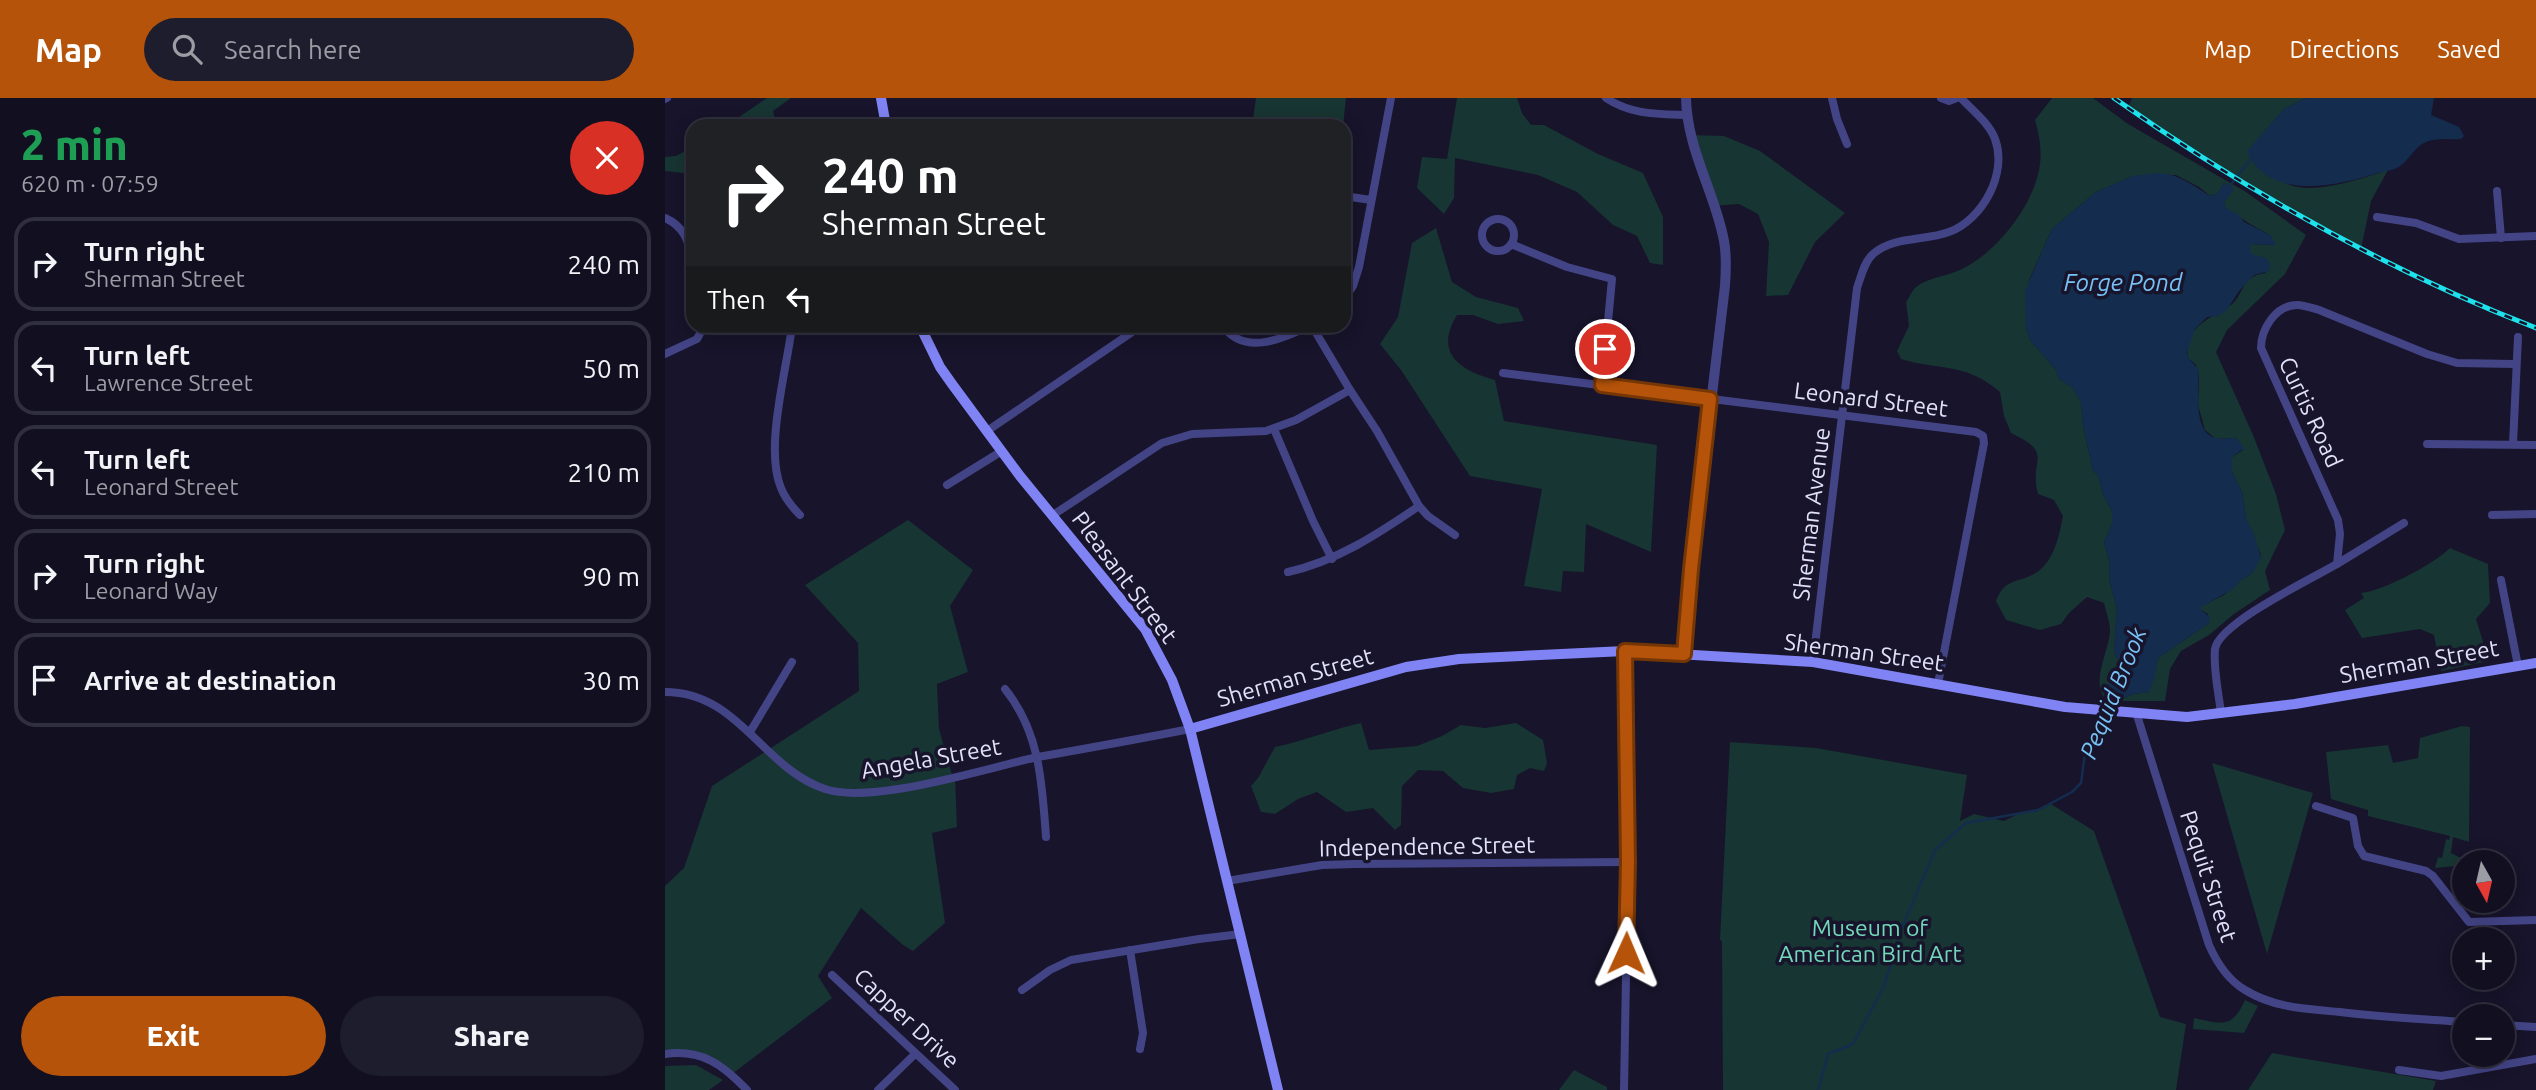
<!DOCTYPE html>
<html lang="en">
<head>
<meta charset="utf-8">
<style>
	body { margin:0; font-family:Ubuntu,sans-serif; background:#1e1d2d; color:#f1f3f6; height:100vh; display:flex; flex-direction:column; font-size:26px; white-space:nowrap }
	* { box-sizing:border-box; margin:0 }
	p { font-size:23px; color:#9c9ca5 }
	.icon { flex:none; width:38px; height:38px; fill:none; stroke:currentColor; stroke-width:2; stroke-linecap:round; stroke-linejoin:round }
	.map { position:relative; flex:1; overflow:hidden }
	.drawer { display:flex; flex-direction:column; background:#110f20; width:665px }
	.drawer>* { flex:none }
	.banner { position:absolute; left:21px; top:21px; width:665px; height:214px; border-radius:21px; box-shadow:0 4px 18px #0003,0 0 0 2px #302f3e; background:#202124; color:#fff; overflow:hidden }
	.needle { width:46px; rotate:172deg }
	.controls { position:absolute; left:1787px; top:752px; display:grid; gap:14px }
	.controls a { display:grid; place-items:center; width:63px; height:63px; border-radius:50%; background:#110f20; box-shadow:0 4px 18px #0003,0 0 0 2px #302f3e; font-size:35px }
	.pin { position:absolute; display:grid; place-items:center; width:60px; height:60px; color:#fff; margin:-30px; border:4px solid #fff; border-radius:50%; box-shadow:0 2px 7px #0007 }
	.me { position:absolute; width:77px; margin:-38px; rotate:1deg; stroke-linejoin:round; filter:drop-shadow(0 0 5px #0008) }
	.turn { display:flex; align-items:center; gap:24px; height:147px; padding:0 21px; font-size:32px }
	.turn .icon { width:91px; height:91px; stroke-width:2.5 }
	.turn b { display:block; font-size:49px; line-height:60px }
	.then { display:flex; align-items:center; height:66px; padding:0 21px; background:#0003; gap:14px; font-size:26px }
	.round { display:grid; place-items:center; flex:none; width:74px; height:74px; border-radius:37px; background:#1e1d2d }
	.head { display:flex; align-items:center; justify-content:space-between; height:119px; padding:0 21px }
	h1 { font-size:42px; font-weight:800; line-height:52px; color:#1e9e55 }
	.primary-button { display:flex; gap:14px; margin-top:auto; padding:14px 21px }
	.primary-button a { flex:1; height:80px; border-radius:42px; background:#b45309; color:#fff; font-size:28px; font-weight:800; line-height:80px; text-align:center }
	.primary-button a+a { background:#1e1d2d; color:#f1f3f6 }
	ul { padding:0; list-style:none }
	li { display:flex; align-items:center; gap:21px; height:94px; margin:0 14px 10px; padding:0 7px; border:4px solid #302f3e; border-radius:21px }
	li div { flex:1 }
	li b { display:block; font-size:26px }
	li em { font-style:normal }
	header { display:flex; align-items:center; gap:42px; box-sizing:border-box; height:98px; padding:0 35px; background:#b45309; color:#fff }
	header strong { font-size:33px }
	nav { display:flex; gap:38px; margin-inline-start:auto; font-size:24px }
	.search { width:490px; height:63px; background:#1e1d2d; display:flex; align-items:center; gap:18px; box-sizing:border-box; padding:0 24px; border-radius:38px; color:#9c9ca5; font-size:26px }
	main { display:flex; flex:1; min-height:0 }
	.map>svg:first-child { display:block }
	.green { fill:#173532; fill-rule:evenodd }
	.water { fill:#142d4f }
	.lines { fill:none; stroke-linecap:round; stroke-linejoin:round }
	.stream { stroke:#142d4f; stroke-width:2.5 }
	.minor { stroke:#434486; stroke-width:8 }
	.tertiary { stroke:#434486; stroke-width:10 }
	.secondary { stroke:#8083f4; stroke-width:10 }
	.rail-casing { stroke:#1de2ec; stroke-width:5 }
	.rail { stroke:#17142b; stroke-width:2.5; stroke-dasharray:8; stroke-linecap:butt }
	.route-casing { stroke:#753606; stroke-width:18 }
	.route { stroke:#b45309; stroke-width:12 }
	.labels { text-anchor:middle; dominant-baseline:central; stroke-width:7; stroke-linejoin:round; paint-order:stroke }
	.street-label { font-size:23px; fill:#e2e1fc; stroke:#17142b }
	.park-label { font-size:23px; fill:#71d8b9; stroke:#17142b }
	.water-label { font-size:24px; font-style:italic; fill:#77c1f4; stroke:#17142b }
</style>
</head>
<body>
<header>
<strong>Map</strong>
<div class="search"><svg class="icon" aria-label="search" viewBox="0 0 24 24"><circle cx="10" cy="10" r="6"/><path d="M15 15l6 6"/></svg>Search here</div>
<nav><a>Map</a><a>Directions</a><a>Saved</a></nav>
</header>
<main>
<section class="drawer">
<div class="head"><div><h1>2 min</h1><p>620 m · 07:59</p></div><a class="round" style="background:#d93025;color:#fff"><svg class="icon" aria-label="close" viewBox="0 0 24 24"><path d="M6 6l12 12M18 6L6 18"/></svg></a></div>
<ul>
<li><svg class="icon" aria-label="right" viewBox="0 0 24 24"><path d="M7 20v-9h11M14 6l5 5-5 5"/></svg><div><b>Turn right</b><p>Sherman Street</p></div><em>240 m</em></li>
<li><svg class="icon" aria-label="left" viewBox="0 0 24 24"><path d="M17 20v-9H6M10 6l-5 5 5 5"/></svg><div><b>Turn left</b><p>Lawrence Street</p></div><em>50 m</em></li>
<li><svg class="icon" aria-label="left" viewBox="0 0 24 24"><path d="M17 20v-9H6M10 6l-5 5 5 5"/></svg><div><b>Turn left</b><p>Leonard Street</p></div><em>210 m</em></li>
<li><svg class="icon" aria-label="right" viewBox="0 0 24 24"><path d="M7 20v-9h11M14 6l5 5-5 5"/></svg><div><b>Turn right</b><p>Leonard Way</p></div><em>90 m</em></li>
<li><svg class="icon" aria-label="arrive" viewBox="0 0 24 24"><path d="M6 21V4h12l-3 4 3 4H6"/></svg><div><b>Arrive at destination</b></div><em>30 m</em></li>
</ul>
<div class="primary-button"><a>Exit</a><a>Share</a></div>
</section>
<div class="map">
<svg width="1871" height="992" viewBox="0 0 1871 992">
	<rect width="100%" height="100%" fill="#17142b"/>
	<!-- green -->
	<g class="green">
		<path d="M102,0h24l-18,13 4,15h-51z"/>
		<path d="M591,0h90l-3,28h-91z"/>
		<path d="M792,0h60l5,15 9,12h13l54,29 45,19 20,44v48l-13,-2 -13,-27 -24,-11 -36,-33 -39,-17 -83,-17 -1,40 -10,16 -27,-26 5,-31 25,2z"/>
		<path d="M1387,0h41l35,26 118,68 60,43 -21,39 -58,56 -11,22 37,83 23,59 9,36 -20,41 5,19 -36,24 -25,21 -28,16 -11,18 -5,32h-58c-18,-18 2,-49 3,-70 0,-9 -4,-19 -6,-28l-17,-6 -18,16 -8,11 -21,6 -34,-10 -10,-19c9,-23 19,-17 38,-27 20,-11 25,-38 29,-58l-9,-16 -16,-6c-10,-34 18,-40 -27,-61l-7,-17 -4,-24c-35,-30 -59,-21 -99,-33l-4,-8 12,-25 -3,-24c3,-4 5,-10 9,-14 11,-10 32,-12 45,-18 37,-17 75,-66 80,-106 2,-15 -1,-30 -5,-44zM1511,77l23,12 11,9 7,-2 7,-11 9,6 -9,13 2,6c14,10 28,19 44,27l3,10 -23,-1 -1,7 17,22c-26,3 -21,21 -35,32 -21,14 -47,21 -43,53l8,7 3,11 -1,29 7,25 11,9 20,-1 7,12 -11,7v15l10,20 4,26 15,37 -9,18 -12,8 -16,14 -24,12 1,3 7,4 1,9 -51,35 -10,34 -15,2 -9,4 -13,-19 10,-4 2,-6 -9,-17 3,-44 -7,-25 -1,-23 -5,-18 8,-18v-13l-9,-17 -5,-19 -5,-4 -10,-46 -2,-23 -8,-14 -14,-9 -3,-9 -26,-30 -4,-13 3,-47 23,-51 44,-37 37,-16z"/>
		<path d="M1467,0h174l-22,11 -36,42c12,10 24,24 38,32 25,14 77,-5 102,-13l-17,31 -10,48 -88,-47 -127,-82 -18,-12z"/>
		<path d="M1025,37l34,1 36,15 85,62 -30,29 -27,53 -22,1 3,-54 -11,-28 -19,-10 -26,2z"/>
		<path d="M28,49v27l-28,-3v-14l11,-1z"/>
		<path d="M771,130l16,54 24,15 42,11 6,13 -26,3 -25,-9h-16c-23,38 2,55 38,65l9,41 153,24 -6,107 -65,-28 -2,48 -21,-1 -2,21 -37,-6 18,-97 -72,-13 -69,-106 -21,-26 18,-27 14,-74z"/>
		<path d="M243,422l65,50 -23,36 18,66 -31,12 2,45 13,46h3l2,52 -25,6 13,90 -32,28 -10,-6 -42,-37 -43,68 14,22 -100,76 -17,-13 -50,-7v-168l19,-18 28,-82 147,-95 -1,-48 -53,-58z"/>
		<path d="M1785,450l38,16 2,39 -14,16 13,42 -48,10 -7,-36 -14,-6 -58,9 -17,-28 19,-12 -3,-5c22,-2 73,-29 89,-45z"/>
		<path d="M696,625l8,27 48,-4 25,-10 19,-11 24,3 31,-5 27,17 4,23 -3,8 -14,-3 -13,7 -3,14 -23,4 -28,-5 -20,-17 -25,-1 -16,16 -1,39 -6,5 -22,-22 -27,4 -29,-20 -19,7 -23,15 -14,-2 -10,-26 7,-8 17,-31c30,-6 57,-18 86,-24z"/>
		<path d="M1797,628l8,1 -1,115 -16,-5 -2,16 20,10h-7v8l-8,-5 -21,2 3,-11 4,1 4,-19 3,1 1,-4 -82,-20v-6l-37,-11 -5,-47 62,-7 5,18 25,-5 2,-20z"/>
		<path d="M1065,644l86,6 151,27 -7,46 14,-7 30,7 16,-8 18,-2 13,-7 43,27 66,186 26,7 -10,66h-453l-1,-149 -2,-1z"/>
		<path d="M1547,665l101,30 -46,161z"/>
		<path d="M1580,902l13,6 -14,27 -51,-4 1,-11c28,6 38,11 51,-18z"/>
		<path d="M1607,955l164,28 -3,9h-185z"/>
		<path d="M31,967l27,15 -14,10h-44v-24z"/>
		<path d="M909,972l33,17v3h-48z"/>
	</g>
	<!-- water -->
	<g class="water">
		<path d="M1641,0h128l-3,17 28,12 5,9 -3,3c-13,1 -25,-2 -37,4 -11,6 -16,19 -27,25 -7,3 -18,4 -26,7 -39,12 -104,25 -124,-24l37,-42z"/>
		<path d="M1491,75c22,0 36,12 54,23l7,-2 7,-11 10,6 -10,13 2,6 13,7 5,7 26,13 6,10 -26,-1 1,10 15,4 4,6 -1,7 -15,4 -15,16 -13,20 -8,5 -11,1 -12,12 -8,23 1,6 10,11c2,17 -6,60 15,68 7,3 16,1 23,1l7,8v3l-11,8v15l10,20 4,26 8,16 7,24 -9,15 -12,8 -7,8 -32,18v3l9,7 -1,6 -51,35 -3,18 -6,16 -16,2 -9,4 -16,-1 -2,-9 5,-9 10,-4 2,-6 -9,-17 3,-44 -7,-25 -1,-23 -5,-18 8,-18v-13l-9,-17 -5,-19 -5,-4 -10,-46 -2,-23 -8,-14 -14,-9 -3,-9 -26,-30 -4,-13 -1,-37 27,-61 44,-37 37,-16z"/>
	</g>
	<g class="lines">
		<!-- stream -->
		<g class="stream">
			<path d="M1564,89l24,-31"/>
			<path d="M1454,580l4,-14"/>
			<path d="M1153,992l10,-36 25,-10 31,-58 15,-51 36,-85 31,-27 72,-13 34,-18 9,-9 4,-30 23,-39"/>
		</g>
		<!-- minor -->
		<g class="minor">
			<path d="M941,0c25,17 52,16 81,17"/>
			<path d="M1167,0l5,21 10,25"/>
			<path d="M1276,0l8,3 8,-3"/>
			<path d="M0,1l2,-1"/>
			<path d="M1832,93l4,47"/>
			<path d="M679,98l27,4"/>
			<path d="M1712,119l39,6 43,16 77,-3"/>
			<path d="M0,120c19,8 23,23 28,41"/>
			<circle cx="833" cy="137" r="16"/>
			<path d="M846,146l56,23 45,12 -10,106"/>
			<path d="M679,201l9,-13 6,-19 32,-169"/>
			<path d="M127,228c-5,43 -28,122 -11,162 4,10 11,19 19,27"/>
			<path d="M558,228c21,30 60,13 86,0"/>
			<path d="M647,228l38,64 27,41 42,75 9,10 27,19"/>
			<path d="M0,256l32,-15 7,-13"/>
			<path d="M838,275l473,59 7,4 1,7 -46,241"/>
			<path d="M609,331l39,92 19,38"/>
			<path d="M322,333l154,-105"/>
			<path d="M1762,346l109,1"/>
			<path d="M1848,346l5,-107"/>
			<path d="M282,387l55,-34"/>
			<path d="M388,417l109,-72 30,-9 74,-3 30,-11 54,-30"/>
			<path d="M1827,417l44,-1"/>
			<path d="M1672,466l67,-41"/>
			<path d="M623,474c49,-11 90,-38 131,-66"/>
			<path d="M1836,482l17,86"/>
			<path d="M1148,564l44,-374c4,-11 7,-26 16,-34 20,-18 52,-13 76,-22 33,-12 59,-58 46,-93 -6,-16 -22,-28 -34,-41"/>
			<path d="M340,591c35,43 37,94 41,148"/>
			<path d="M0,594c74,0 97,76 160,97 48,16 161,-21 213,-32 51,-9 101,-18 152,-28"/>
			<path d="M1471,614l73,233c8,18 19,35 36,45 29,18 62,19 95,22 41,5 82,7 124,10"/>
			<path d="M1556,616c-2,-20 -8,-44 -6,-65 4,-26 98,-71 122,-85l3,-30 -2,-14 -77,-172c0,-18 14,-43 36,-43 7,0 15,3 22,5l108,44 30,9 58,1"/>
			<path d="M85,634l42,-70"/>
			<path d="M1651,708l37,12 5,28 6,10 62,15 7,5 36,46 67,-2"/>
			<path d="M562,783l95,-16 33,-1 273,-2"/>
			<path d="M465,852l13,83 -3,16"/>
			<path d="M167,877l123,115"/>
			<path d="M357,892l28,-20 21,-10 128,-21 42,-5"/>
			<path d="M1838,927l33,2"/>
			<path d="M0,956c37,-5 58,11 82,36"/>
			<path d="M1734,972l42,6 95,-17"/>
			<path d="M213,992l37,-36"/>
			<path d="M959,992l4,-228 -3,-211"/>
		</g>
		<!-- tertiary -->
		<path class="tertiary" d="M1019,556l7,-84 34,-284c1,-15 2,-30 -1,-45 -9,-49 -37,-91 -38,-143"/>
		<!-- secondary -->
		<g class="secondary">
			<path d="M216,0l5,28"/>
			<path d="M255,228l20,41 12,17 68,92 125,153 27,51 18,49 88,361"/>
			<path d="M525,631l216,-62 53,-8 166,-8 188,11 252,45 122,10 108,-13 241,-41"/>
		</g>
		<!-- rail casing -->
		<g class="rail-casing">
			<path id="rail" d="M1449,0c132,93 272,172 422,230"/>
		</g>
		<!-- rail -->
		<use href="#rail" class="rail"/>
	</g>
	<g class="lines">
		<!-- route casing -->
		<g class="route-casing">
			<path id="route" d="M940,251l-3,36 108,14 -19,170 -7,85 -59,-3 3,211 -2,91"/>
		</g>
		<!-- route -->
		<use href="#route" class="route"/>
	</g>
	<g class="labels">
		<!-- street labels -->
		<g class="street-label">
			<text transform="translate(1206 301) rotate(7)">Leonard Street</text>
			<text transform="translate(1646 314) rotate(65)">Curtis Road</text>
			<text transform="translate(1146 416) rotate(-83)">Sherman Avenue</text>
			<text transform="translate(460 479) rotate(53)">Pleasant Street</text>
			<text transform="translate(1199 554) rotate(8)">Sherman Street</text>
			<text transform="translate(1754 563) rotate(-10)">Sherman Street</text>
			<text transform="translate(630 579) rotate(-16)">Sherman Street</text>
			<text transform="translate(266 660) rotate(-10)">Angela Street</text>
			<text transform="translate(762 748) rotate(-1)">Independence Street</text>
			<text transform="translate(1544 778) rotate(72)">Pequit Street</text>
			<text transform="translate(242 920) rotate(43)">Capper Drive</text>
		</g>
		<!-- park labels -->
		<g class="park-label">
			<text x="1205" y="829">Museum of<tspan x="1205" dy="26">American Bird Art</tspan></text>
		</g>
		<!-- water labels -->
		<g class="water-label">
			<text x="1458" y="184">Forge Pond</text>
			<text transform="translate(1448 595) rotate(-68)">Pequid Brook</text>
		</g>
	</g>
</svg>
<div class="controls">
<a><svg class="needle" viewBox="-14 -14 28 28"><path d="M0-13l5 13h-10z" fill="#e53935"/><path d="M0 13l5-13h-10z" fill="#9c9ca5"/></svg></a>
<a>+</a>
<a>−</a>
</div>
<div class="pin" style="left:940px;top:251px;background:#d93025"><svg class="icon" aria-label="arrive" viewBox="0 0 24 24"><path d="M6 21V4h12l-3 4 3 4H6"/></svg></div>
<svg class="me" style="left:961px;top:855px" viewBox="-20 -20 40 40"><path d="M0-17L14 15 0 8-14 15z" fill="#b45309" stroke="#fff" stroke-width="4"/></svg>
<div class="banner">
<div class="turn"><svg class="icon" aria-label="right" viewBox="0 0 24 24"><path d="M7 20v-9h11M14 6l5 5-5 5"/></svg><div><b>240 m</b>Sherman Street</div></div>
<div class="then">Then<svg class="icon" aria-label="left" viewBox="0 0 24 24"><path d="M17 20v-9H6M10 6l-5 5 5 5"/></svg></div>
</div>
</div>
</main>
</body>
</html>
